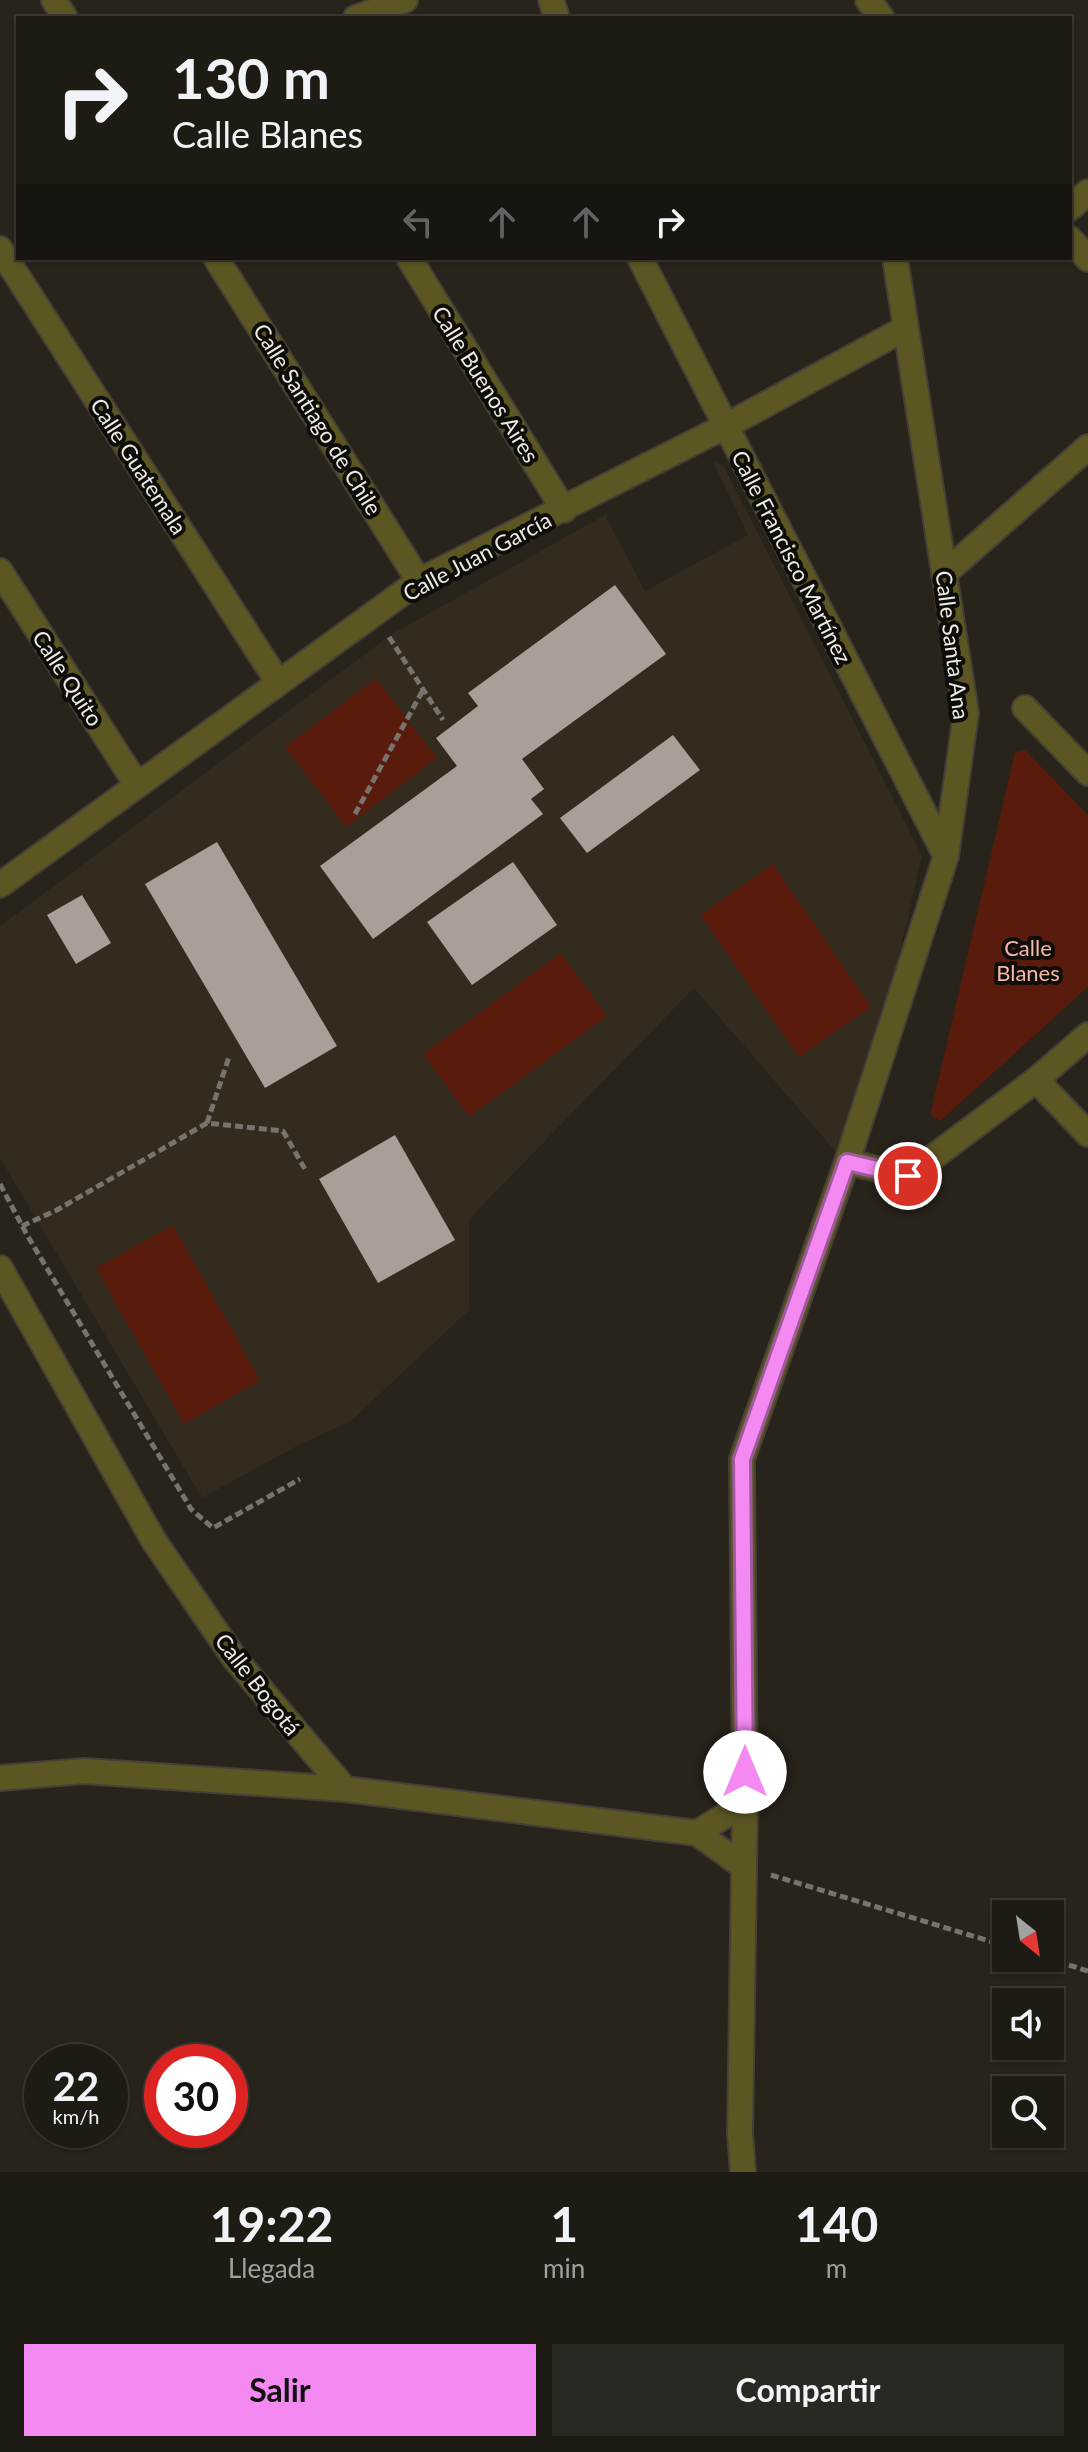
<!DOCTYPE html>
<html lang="es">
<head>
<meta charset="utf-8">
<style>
	body { margin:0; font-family:Lato,sans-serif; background:#2b2722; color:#f1f3f6; height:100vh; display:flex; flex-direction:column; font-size:30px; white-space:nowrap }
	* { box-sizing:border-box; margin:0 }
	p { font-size:26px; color:#a1a1a0 }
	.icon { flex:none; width:44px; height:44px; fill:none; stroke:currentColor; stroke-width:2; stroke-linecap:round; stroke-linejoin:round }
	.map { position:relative; height:2172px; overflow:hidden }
	.drawer { display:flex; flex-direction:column; background:#1e1a14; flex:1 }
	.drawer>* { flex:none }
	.top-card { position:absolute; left:16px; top:16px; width:1056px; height:244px; border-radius:0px; box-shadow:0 2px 6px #0004,0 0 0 2px #3c3834; background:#1e1a14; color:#f1f3f6; overflow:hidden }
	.needle { width:52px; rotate:150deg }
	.buttons { position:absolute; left:992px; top:1900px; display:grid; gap:16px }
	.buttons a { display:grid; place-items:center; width:72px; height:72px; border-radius:0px; background:#1e1a14; box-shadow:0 2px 6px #0004,0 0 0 2px #3c3834; font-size:40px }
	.speed { position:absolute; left:24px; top:2044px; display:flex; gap:16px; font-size:40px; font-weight:700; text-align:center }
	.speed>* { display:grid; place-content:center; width:104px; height:104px; border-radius:50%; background:#1e1a14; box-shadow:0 2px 6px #0004,0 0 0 2px #3c3834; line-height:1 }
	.speed small { font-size:20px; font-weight:400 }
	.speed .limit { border:12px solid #d22; background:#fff; color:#111 }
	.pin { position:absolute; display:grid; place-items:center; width:68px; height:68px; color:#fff; margin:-34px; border:4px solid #fff; border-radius:50%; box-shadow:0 2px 8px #0007 }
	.me { position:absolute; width:88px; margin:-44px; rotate:0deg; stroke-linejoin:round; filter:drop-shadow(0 0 6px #0008) }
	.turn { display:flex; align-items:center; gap:28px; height:168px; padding:0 24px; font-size:36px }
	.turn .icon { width:104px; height:104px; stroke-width:2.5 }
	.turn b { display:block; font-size:56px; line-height:68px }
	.lanes { display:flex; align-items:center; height:76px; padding:0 24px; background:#0003; justify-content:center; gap:40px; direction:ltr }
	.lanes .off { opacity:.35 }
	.eta { display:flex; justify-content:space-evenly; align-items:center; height:136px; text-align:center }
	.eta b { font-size:48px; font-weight:700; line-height:56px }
	.primary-button { display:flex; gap:16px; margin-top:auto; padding:16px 24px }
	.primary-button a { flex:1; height:92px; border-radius:0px; background:#f489f1; color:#111; font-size:32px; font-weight:700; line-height:92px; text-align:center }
	.primary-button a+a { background:#2b2722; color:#f1f3f6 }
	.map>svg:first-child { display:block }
	.built { fill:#332b1e }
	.green { fill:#581b0c }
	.building { fill:#a99f99 }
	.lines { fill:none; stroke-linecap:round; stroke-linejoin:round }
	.minor-casing { stroke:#443f37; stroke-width:28 }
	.path { stroke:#78746d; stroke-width:5; stroke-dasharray:8 4; stroke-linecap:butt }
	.minor { stroke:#5c5623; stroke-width:24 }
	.route-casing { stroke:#9f599d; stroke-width:20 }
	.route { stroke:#f489f1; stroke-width:14 }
	.labels { text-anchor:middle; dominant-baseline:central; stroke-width:8; stroke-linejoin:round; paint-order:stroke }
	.street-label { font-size:22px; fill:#eeebe6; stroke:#0f0d09 }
	.park-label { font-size:22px; fill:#f5b7a7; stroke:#0f0d09 }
</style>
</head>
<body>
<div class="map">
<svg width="1088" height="2172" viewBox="0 0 1088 2172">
	<rect width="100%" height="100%" fill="#28231b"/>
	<!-- built -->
	<path class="built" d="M713,462l10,3 199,390 -53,233 -26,72 -149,-172 -225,231v91l-118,111 -54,25 -95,52 -202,-340v-232l392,-292 215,-120v5l38,72 103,-56z"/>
	<!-- green -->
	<g class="green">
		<path d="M376,678l61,80 -91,69 -61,-80z"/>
		<path d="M1025,750l63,65v172l-148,134 -10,-6 85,-363z"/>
		<path d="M773,864l98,143 -72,50 -99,-142z"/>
		<path d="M561,953l46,63 -138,101 -46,-63z"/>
		<path d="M173,1225l87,155 -76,44 -88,-156z"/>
	</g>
	<!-- building -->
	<g class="building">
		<path d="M615,585l51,69 -144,105 22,30 -13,10 12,15 -170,125 -53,-73 137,-100 -21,-28 42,-32 -10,-13z"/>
		<path d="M673,735l27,35 -113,83 -27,-35z"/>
		<path d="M217,842l120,204 -72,42 -120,-204z"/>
		<path d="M513,862l44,63 -85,60 -45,-63z"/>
		<path d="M82,895l29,48 -35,21 -29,-49z"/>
		<path d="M395,1135l60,105 -77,43 -59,-104z"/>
	</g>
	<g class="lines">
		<!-- minor casing -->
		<g class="minor-casing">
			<g id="minor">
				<path d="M54,0l11,18"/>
				<path d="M551,0l6,18"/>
				<path d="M868,0l14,18"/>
				<path d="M356,18l49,-18"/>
				<path d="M1070,208l18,-16"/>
				<path d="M1070,239l18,20"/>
				<path d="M0,249l278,433"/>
				<path d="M216,258l203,323"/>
				<path d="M409,258l155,252"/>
				<path d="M640,258l306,598"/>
				<path d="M0,571l137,214"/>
				<path d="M944,574l144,-127"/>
				<path d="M1025,708l63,65"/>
				<path d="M0,885l419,-304 305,-154 180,-98"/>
				<path d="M1036,1080l52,54"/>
				<path d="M847,1162l61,14 128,-96 52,-45"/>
				<path d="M0,1268l154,273 81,118 110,130 352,44 46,33"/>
				<path d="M0,1778l84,-7 261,18"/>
				<path d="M697,1833l48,-30"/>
				<path d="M743,2172l-3,-39 5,-330 -3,-344 105,-297 99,-306 20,-143 -71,-455"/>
			</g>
		</g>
		<!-- path -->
		<g class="path">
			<path d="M389,637l54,83"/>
			<path d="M355,814l68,-124"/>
			<path d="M207,1123l22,-66"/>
			<path d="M0,1184l27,51 164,274 22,19 87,-49"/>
			<path d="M22,1226l35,-16 150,-87 76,8 23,40"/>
			<path d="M771,1875l235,71"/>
			<path d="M1046,1958l42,13"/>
		</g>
		<!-- minor -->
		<use href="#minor" class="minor"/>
	</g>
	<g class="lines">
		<!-- route casing -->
		<g class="route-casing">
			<path id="route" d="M745,1772l-3,-313 105,-297 61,14"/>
		</g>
		<!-- route -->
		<use href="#route" class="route"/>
	</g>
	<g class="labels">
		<!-- street labels -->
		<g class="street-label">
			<text transform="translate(486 384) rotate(58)">Calle Buenos Aires</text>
			<text transform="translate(318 419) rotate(58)">Calle Santiago de Chile</text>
			<text transform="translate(139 466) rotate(57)">Calle Guatemala</text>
			<text transform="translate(477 556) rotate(-28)">Calle Juan García</text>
			<text transform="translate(792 557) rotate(63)">Calle Francisco Martínez</text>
			<text transform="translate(953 645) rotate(83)">Calle Santa Ana</text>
			<text transform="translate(68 678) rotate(57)">Calle Quito</text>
			<text transform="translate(258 1684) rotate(52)">Calle Bogotá</text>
		</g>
		<!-- park labels -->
		<g class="park-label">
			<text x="1028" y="947">Calle<tspan x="1028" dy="25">Blanes</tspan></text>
		</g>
	</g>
</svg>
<div class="buttons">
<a><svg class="needle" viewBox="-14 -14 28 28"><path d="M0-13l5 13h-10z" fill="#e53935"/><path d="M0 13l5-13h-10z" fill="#a1a1a0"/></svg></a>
<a><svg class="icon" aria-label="sound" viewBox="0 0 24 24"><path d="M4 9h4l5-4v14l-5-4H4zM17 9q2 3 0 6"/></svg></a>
<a><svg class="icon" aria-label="search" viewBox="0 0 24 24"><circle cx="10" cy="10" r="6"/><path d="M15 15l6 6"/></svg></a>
</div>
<div class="speed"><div>22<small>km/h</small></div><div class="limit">30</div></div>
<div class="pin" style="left:908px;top:1176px;background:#d93025"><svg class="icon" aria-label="arrive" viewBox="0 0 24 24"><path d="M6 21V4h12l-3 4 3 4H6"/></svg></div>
<svg class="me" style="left:745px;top:1772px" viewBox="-20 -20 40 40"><circle r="19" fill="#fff"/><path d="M0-13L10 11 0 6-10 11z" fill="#f489f1"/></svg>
<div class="top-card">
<div class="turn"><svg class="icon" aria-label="right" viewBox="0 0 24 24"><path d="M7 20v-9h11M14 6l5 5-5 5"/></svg><div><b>130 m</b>Calle Blanes</div></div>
<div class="lanes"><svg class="icon off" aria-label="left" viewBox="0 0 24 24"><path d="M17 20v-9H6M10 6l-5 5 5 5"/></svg><svg class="icon off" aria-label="ahead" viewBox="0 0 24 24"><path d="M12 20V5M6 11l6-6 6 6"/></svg><svg class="icon off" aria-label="ahead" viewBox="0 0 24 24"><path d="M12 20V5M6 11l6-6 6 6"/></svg><svg class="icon" aria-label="right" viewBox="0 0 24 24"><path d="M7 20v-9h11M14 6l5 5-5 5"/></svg></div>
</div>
</div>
<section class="drawer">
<div class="eta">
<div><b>19:22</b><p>Llegada</p></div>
<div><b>1</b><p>min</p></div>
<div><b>140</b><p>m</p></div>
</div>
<div class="primary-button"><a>Salir</a><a>Compartir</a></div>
</section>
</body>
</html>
